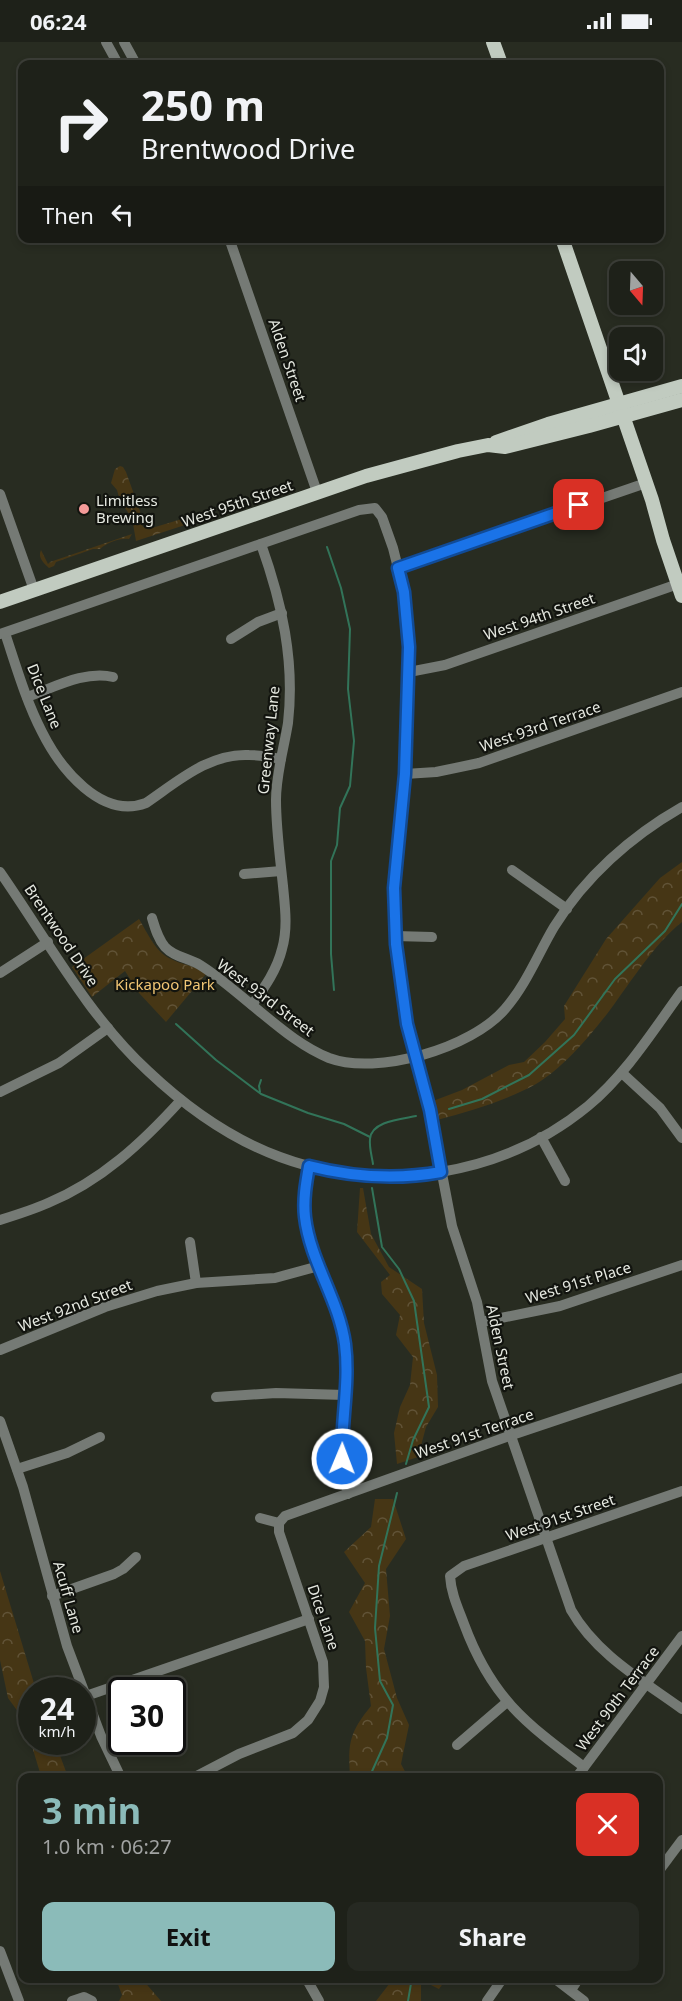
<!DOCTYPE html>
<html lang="en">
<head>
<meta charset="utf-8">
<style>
	body { margin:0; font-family:"Noto Sans",sans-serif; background:#262922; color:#f1f3f6; height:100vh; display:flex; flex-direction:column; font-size:22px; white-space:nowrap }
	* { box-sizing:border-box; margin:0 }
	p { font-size:20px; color:#a1a3a2 }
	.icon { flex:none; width:33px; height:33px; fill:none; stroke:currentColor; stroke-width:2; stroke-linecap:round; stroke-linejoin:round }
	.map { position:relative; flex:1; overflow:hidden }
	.sheet { position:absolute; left:18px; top:1731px; width:645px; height:210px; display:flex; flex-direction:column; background:#1e2119; border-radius:12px; box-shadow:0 3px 9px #0003,0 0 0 2px #3c3e38 }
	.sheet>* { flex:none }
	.hud { position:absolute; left:18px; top:18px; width:646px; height:183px; border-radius:12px; box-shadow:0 3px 9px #0003,0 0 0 2px #3c3e38; background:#1e2119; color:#f1f3f6; overflow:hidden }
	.needle { width:39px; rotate:161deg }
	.buttons { position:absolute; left:609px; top:219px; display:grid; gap:12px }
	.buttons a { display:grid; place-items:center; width:54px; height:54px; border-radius:12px; background:#1e2119; box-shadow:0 3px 9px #0003,0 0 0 2px #3c3e38; font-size:30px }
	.speed { position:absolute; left:18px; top:1635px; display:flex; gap:12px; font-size:30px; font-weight:700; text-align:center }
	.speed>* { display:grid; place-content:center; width:78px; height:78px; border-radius:50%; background:#1e2119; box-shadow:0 3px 9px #0003,0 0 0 2px #3c3e38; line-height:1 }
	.speed small { font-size:15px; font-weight:400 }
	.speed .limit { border:3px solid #111; border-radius:9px; background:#fff; color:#111 }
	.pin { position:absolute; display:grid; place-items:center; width:51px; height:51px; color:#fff; margin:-26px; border-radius:12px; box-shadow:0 3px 9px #0006 }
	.me { position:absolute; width:66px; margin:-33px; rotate:1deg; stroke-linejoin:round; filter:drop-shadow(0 0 4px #0008) }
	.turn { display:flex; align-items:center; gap:21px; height:126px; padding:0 24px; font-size:27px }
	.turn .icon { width:78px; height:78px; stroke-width:2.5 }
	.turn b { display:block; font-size:42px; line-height:51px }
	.then { display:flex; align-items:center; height:57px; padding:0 24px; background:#0003; gap:12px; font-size:22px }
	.round { display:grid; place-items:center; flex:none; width:63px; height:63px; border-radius:12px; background:#262922 }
	.headline { display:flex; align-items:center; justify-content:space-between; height:102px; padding:0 24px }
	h1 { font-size:36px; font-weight:700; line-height:45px; color:#8bbbb9 }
	.primary-button { display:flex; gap:12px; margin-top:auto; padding:12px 24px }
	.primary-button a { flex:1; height:69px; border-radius:12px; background:#8bbbb9; color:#111; font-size:24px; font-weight:700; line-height:69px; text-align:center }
	.primary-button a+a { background:#262922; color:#f1f3f6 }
	.status { display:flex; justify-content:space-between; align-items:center; height:42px; padding:0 30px; background:#1e2119; direction:ltr }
	.status svg { height:16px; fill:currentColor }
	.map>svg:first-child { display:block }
	.grass { fill:url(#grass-dots) }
	.forest { fill:url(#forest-crowns) }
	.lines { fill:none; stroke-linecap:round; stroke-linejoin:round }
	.stream { stroke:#327459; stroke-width:2 }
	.minor { stroke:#757a75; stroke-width:10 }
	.major { stroke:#c1cbc0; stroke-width:14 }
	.route-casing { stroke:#114b97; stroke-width:15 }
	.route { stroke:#1a73e8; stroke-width:10 }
	.poi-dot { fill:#f59b99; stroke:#12140f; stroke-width:2 }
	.labels { text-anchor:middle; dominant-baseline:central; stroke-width:4.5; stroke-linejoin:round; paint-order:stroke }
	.street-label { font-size:15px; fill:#e6e9e1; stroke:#12140f }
	.poi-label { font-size:15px; fill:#e6e9e1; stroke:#12140f; text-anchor:start }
	.park-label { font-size:15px; fill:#f1c675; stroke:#12140f }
</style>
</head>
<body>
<div class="status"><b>06:24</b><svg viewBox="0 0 49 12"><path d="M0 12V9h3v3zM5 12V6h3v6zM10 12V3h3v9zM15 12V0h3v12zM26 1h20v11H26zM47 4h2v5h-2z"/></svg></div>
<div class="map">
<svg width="682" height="1959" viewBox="0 0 682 1959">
	<defs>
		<pattern id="grass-dots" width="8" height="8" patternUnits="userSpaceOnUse" patternTransform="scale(1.5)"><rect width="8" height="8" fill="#463615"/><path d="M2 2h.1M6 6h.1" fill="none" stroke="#615337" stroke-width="1.8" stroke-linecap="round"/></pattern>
		<pattern id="forest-crowns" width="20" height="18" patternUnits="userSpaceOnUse" patternTransform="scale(1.5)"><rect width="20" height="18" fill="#463615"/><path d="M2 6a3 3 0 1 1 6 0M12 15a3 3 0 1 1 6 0" fill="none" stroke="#615337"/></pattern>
	</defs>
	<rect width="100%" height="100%" fill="#282c21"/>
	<!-- grass -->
	<path class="grass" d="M132,492l-3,5c-10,-1 -22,4 -29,10h-7l-37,13 -2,4 -5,2c-4,-4 -12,-10 -8,-18l7,14 2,-2z"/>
	<!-- forest -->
	<g class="forest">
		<path d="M120,424l3,1 3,5 14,39 3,16 9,1 33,-10 3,2v4l-52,17 -4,-23 -12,-17 -3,-11 -6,-7 4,-14z"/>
		<path d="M682,820v60c-28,22 -51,60 -72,88 -19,25 -48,59 -74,74 -31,17 -65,27 -99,36l-4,-19 29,-11 47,-25 15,-3 21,-20 20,-23 -1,-13 42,-67 54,-61z"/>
		<path d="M139,877c8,13 17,34 32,40 14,7 21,5 35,15l-40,48 -27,-29 -14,-22 -33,26 -20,-30z"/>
		<path d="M360,1146h3l8,46 18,33 33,22 2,34 13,52 1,32 -12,20 -8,30 -21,7 -3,-31 6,-26 10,-22 3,-28 -17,-22 4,-20 -18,-21 -1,-12 9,-7 -33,-43z"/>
		<path d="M375,1457h18l13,40 -20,30 4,47 -6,33 13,49 12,27 -8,39 7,13h-58c-2,-34 -1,-44 21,-71l-5,-38 -1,-27 -16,-29 16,-29 -21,-31 27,-25z"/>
		<path d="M0,1529l36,119h-4v52h23l13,35h-26l-1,-1 -17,-56 -16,-22 -8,-38z"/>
		<path d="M116,1937h26l19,22h-42l3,-6z"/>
		<path d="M393,1937h-1h54l-7,10 -18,-9v21h-45z"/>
	</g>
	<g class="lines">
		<!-- stream -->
		<g class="stream">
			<path d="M327,505l14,41 9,41 -2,60 6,52 -4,45 -10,22 -3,37 -6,16v93l3,36"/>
			<path d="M176,982l40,36 45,34 47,19 36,11 26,13"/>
			<path d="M260,1050l-1,-6 2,-6"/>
			<path d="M449,1067l33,-10 47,-24 45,-40 41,-56 50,-48 17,-27"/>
			<path d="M373,1122c-1,-7 -4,-17 -3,-25 1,-18 32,-20 46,-23"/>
			<path d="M372,1146l10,59 17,22 15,32 15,106 -16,33 -7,24"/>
			<path d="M369,1736l18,-40 6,-33 -13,-24 -5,-53 4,-62 18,-73"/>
			<path d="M408,1959l4,-23"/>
		</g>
		<!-- minor -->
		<g class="minor">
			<path d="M106,0l12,22"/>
			<path d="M124,0l12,22"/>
			<path d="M229,196l88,254"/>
			<path d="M0,452l34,96"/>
			<path d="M398,526l248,-85"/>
			<path d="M5,591c11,33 21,68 37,99 18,36 59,88 104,71 31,-21 63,-50 103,-48 11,0 22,2 32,4"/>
			<path d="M0,592l359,-124 16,-2 7,9 11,31 11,44 4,35 1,45 -4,102 -11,114 2,56 6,54 5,26 23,87 22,115 25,76 15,79 79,229c25,44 71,70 111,99"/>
			<path d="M231,597l27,-17 24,-9"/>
			<path d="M409,630l36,-7 233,-81"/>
			<path d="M27,655c26,-9 58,-27 86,-20"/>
			<path d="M405,732l31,-2 43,-9 203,-71"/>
			<path d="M512,828l55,39"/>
			<path d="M0,830c46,66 89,145 148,199 38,36 83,68 132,86 103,38 223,19 308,-51 39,-33 64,-74 94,-115"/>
			<path d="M244,832l37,-3"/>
			<path d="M152,876c3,10 6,21 13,29 9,10 24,11 35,18 21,13 39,30 58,45 22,18 44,37 71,48 48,18 143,-10 176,-49 21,-24 33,-55 49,-82 31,-50 77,-91 128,-120"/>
			<path d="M395,894l37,1"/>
			<path d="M0,931l48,-31"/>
			<path d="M252,963c12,-17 25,-35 30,-56 6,-21 3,-42 1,-63 -3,-29 -7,-58 -7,-86 0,-26 8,-52 12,-77 7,-62 -6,-120 -27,-179"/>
			<path d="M622,1031l38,35 22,30"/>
			<path d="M0,1050l59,-29 49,-35"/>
			<path d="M541,1095l24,44"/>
			<path d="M309,1124c-3,17 -6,33 -4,50 5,44 33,83 40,127 5,34 -3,67 -4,101 0,17 4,33 7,50"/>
			<path d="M0,1178c16,-5 32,-10 48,-17 53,-22 94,-60 133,-103"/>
			<path d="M190,1200l6,41"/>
			<path d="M481,1280l79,-16 122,-41"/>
			<path d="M0,1308l105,-43 52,-16 39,-8 79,-5 44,-12"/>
			<path d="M216,1355l60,-4 69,2"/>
			<path d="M0,1379l23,66 44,159 34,90 20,42"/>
			<path d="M17,1427l50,-16 33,-16"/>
			<path d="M260,1476l19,5"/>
			<path d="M279,1481l6,-7 224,-80 173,-58"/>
			<path d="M52,1554l62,-22 9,-5 13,-12"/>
			<path d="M86,1654l223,-77"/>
			<path d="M457,1703l50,-43"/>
			<path d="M584,1725c-60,-45 -93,-70 -120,-143 -6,-16 -13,-31 -14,-48l14,-10 218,-75"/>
			<path d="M193,1736l46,-24 54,-21 15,-13 12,-19 4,-14 -1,-25 -44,-130v-9"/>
			<path d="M576,1736l106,-142"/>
			<path d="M658,1830l24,-32"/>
			<path d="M0,1909l19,50"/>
			<path d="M306,1936l13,23"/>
			<path d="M554,1936l30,23"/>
			<path d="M571,1948l8,-12"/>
			<path d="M72,1959l12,-4 8,4"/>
			<path d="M487,1959l16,-23"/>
		</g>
		<!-- major -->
		<g class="major">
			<path d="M493,0l8,22"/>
			<path d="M562,196l90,262 11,40 19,56"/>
			<path d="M496,400l52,-18 134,-38"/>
			<path d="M0,560l366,-126 92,-25 30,-6 17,2 84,-21 93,-26"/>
		</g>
	</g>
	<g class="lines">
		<!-- route casing -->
		<g class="route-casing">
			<path id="route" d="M342,1417c-1,-38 8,-77 3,-115 -6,-44 -35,-83 -40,-127 -2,-17 1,-34 4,-51 43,11 88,14 132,6l-11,-62 -23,-86 -11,-80 -2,-56 11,-114 4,-127 -5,-55 -6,-24 181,-63"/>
		</g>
		<!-- route -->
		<use href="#route" class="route"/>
	</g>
	<!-- markers -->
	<circle class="poi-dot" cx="84" cy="467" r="6"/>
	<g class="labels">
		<!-- street labels -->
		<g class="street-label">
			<text transform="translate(288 318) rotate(71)">Alden Street</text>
			<text transform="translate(237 461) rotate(-19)">West 95th Street</text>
			<text transform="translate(539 574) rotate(-19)">West 94th Street</text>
			<text transform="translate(45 654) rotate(68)">Dice Lane</text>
			<text transform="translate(540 684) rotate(-19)">West 93rd Terrace</text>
			<text transform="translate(268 698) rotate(-84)">Greenway Lane</text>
			<text transform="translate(62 893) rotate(56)">Brentwood Drive</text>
			<text transform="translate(266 955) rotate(37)">West 93rd Street</text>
			<text transform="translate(578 1240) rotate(-17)">West 91st Place</text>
			<text transform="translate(75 1263) rotate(-21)">West 92nd Street</text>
			<text transform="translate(501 1305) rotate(78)">Alden Street</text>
			<text transform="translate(474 1391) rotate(-19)">West 91st Terrace</text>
			<text transform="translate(560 1475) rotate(-19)">West 91st Street</text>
			<text transform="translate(69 1555) rotate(74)">Acuff Lane</text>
			<text transform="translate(324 1575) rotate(71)">Dice Lane</text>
			<text transform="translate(617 1656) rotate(-53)">West 90th Terrace</text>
		</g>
		<!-- poi labels -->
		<g class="poi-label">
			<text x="96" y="458">Limitless<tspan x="96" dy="17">Brewing</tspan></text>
		</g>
		<!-- park labels -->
		<g class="park-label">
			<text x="165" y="942">Kickapoo Park</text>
		</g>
	</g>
</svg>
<div class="buttons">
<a><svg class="needle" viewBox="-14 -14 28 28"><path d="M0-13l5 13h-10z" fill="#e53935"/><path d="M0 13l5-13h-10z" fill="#a1a3a2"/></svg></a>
<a><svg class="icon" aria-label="sound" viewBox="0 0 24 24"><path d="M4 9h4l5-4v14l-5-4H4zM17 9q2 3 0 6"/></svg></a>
</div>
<div class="speed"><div>24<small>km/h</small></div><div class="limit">30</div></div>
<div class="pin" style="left:579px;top:463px;background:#d93025"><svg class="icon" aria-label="arrive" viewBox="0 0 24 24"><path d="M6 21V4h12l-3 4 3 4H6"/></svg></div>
<svg class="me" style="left:342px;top:1417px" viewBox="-20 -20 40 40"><circle r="17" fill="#1a73e8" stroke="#fff" stroke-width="3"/><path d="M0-11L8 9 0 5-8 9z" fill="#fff"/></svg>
<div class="hud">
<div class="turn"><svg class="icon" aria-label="right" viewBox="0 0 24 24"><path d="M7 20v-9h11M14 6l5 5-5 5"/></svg><div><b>250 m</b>Brentwood Drive</div></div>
<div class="then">Then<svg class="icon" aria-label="left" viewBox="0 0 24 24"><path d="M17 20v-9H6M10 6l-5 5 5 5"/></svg></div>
</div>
<section class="sheet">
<div class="headline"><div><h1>3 min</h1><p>1.0 km · 06:27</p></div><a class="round" style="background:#d93025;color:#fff"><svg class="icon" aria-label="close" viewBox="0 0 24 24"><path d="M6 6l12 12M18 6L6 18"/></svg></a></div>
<div class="primary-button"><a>Exit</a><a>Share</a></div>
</section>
</div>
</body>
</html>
